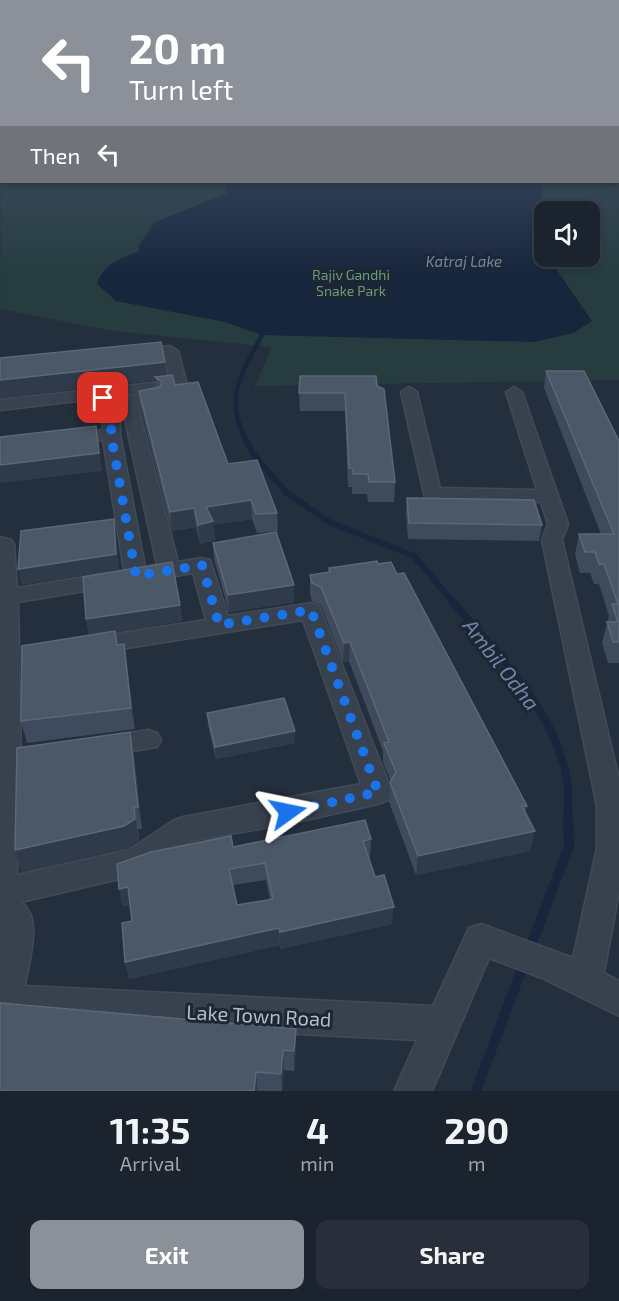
<!DOCTYPE html>
<html lang="en">
<head>
<meta charset="utf-8">
<style>
	body { margin:0; font-family:"Exo 2",sans-serif; background:#282f3a; color:#f1f3f6; height:100vh; display:flex; flex-direction:column; font-size:22px; white-space:nowrap }
	* { box-sizing:border-box; margin:0 }
	p { font-size:20px; color:#a0a4aa }
	.icon { flex:none; width:33px; height:33px; fill:none; stroke:currentColor; stroke-width:2; stroke-linecap:round; stroke-linejoin:round }
	.map { position:relative; height:1091px; overflow:hidden }
	.drawer { display:flex; flex-direction:column; background:#1b232e; flex:1 }
	.drawer>* { flex:none }
	.hud { position:absolute; left:0px; top:0px; width:620px; height:183px; box-shadow:0 3px 9px #0003,0 0 0 2px #39404a; background:#8c9099; color:#fff; overflow:hidden }
	.fabs { position:absolute; left:534px; top:201px; display:grid; gap:12px }
	.fabs a { display:grid; place-items:center; width:66px; height:66px; border-radius:12px; background:#1b232e; box-shadow:0 3px 9px #0003,0 0 0 2px #39404a; font-size:30px }
	.pin { position:absolute; display:grid; place-items:center; width:51px; height:51px; color:#fff; margin:-26px; border-radius:12px; box-shadow:0 3px 9px #0006 }
	.me { position:absolute; width:66px; margin:-33px; rotate:78deg; stroke-linejoin:round; filter:drop-shadow(0 0 4px #0008) }
	.turn { display:flex; align-items:center; gap:21px; height:126px; padding:0 30px; font-size:27px }
	.turn .icon { width:78px; height:78px; stroke-width:2.5 }
	.turn b { display:block; font-size:42px; line-height:51px }
	.then { display:flex; align-items:center; height:57px; padding:0 30px; background:#0003; gap:12px; font-size:22px }
	.eta { display:flex; justify-content:space-evenly; align-items:center; height:102px; text-align:center }
	.eta b { font-size:36px; font-weight:700; line-height:42px }
	.primary-button { display:flex; gap:12px; margin-top:auto; padding:12px 30px }
	.primary-button a { flex:1; height:69px; border-radius:12px; background:#8c9099; color:#fff; font-size:24px; font-weight:700; line-height:69px; text-align:center }
	.primary-button a+a { background:#282f3a; color:#f1f3f6 }
	.map>svg:first-child { display:block }
	.green { fill:#263c3f; fill-rule:evenodd }
	.water { fill:#17263c }
	.lines { fill:none; stroke-linecap:round; stroke-linejoin:round }
	.stream-far3 { stroke:#17263c; stroke-width:4.5 }
	.stream-far2 { stroke:#17263c; stroke-width:6 }
	.stream-far1 { stroke:#17263c; stroke-width:8 }
	.stream { stroke:#17263c; stroke-width:10 }
	.minor-casing { stroke:#414a57; stroke-width:3 }
	.minor { fill:#38414e; fill-rule:evenodd }
	.wall { fill:#3f4b5c; fill-rule:evenodd }
	.shaded-wall { fill:#2f3b4b }
	.building { fill:#4b5868; stroke:#5c6777; stroke-width:1.5; fill-rule:evenodd }
	.route { stroke:#1a73e8; stroke-width:10; stroke-dasharray:0 18 }
	.labels { text-anchor:middle; dominant-baseline:central; stroke-width:6; stroke-linejoin:round; paint-order:stroke }
	.far-park-label { font-size:14px; fill:#6b9a76; stroke:#1d2633 }
	.far-water-label { font-size:15px; font-style:italic; fill:#6d86a8; stroke:#1d2633 }
	.near-street-label { font-size:20px; fill:#b4bcc9; stroke:#1d2633 }
	.near-water-label { font-size:21px; font-style:italic; fill:#6d86a8; stroke:#1d2633 }
</style>
</head>
<body>
<div class="map">
<svg width="619" height="1091" viewBox="0 0 619 1091">
	<rect width="100%" height="100%" fill="#242f3e"/>
	<!-- green -->
	<path class="green" d="M619,125v255l-364,6 17,-39 -158,-16 -114,-22 1,-150 1,23h616zM544,212h46v44h-46z"/>
	<!-- water -->
	<path class="water" d="M225,182h318l-5,38 6,36 4,1 44,64 -19,12 -39,9 -272,-7 -37,-13 -109,-21 -19,-17c7,-21 23,-25 42,-33v-6l16,-23 72,-29z"/>
	<g class="lines">
		<!-- stream-far3 -->
		<path class="stream-far3" d="M244,436c-20,-41 0,-66 18,-101"/>
		<!-- stream-far2 -->
		<path class="stream-far2" d="M243,434l10,20 34,39 42,29 85,34 39,46"/>
		<!-- stream-far1 -->
		<path class="stream-far1" d="M452,601c45,54 102,106 115,179 2,11 1,25 1,37"/>
		<!-- stream -->
		<g class="stream">
			<path d="M530,948l39,-102 -1,-31"/>
			<path d="M476,1091l48,-128"/>
		</g>
		<!-- minor casing -->
		<g class="minor-casing">
			<g id="minor">
				<path d="M0,127h2l-2,6z"/>
				<path d="M170,346l8,5 9,34 -2,3 -73,9 8,8v29l25,133 12,-2 -36,-163c7,-8 34,-11 41,-3l-2,4 -22,3 40,156 24,-4 8,2 18,56 83,-13 8,3 73,186 -4,8 -10,4 -90,20 -98,17 -43,30 -11,4 -115,27c23,17 7,60 4,84l408,20 36,-78 12,-4 92,34 24,-110v-42l-55,-266 6,-16 -7,-22 -116,-4 -24,-106 8,-5 8,5 23,96 97,2 -31,-98 8,-5 8,5 46,132 -6,16 57,239v112l-15,82 15,8v35l-77,-38 -53,-20 -57,133h-38l23,-51 -417,-21v-482l11,3 3,4 3,44 92,-15 8,2 3,5 -3,5 -8,2 -91,15 1,47 30,-5 9,2 3,6 -3,6 -39,8 2,93 -4,116 112,-25 44,-29 10,-4 178,-33 -58,-164 -214,34 -8,-2 -4,-6 4,-6 8,-2 117,-18 -13,-47 -57,10 -8,-2 -3,-5 -22,-136 -34,4 -9,-5 9,-5 33,-4 2,-23 -10,-8 -94,11v-10l170,-19 -6,-25 -30,4 -8,-5 8,-5z"/>
				<path d="M148,730l9,3 4,7 -4,7 -53,9 -10,-3 -4,-7 4,-7z"/>
			</g>
		</g>
		<!-- minor -->
		<use href="#minor" class="minor"/>
	</g>
	<!-- wall -->
	<g class="wall">
		<path d="M165,362l2,14 8,9 53,79 49,49 1,18 -21,2 -5,-14 -39,6 2,15 -15,4 -4,-17 -24,4 -31,-123 -2,-17 17,-3v-8l-156,18z"/>
		<path d="M546,371l73,70v222h-11l-6,-20 7,-27 -10,-32h-5l-4,-11h-10l-5,-19 4,-20h22l-57,-146z"/>
		<path d="M376,376l19,106 -1,20h-26l-1,-8h-15v-7h-4l-3,-76h-45l-1,-18z"/>
		<path d="M407,498l135,27 -3,16 -131,-2 -2,-26z"/>
		<path d="M213,543l81,42v17l-65,10 -15,-53z"/>
		<path d="M378,564l19,10 130,232 -2,7 5,38 -114,24 -27,-73 2,-20 -8,-20v-11l-34,-90 -6,1 -22,-57 -9,-4 -2,-7v-19l18,-3 1,-4z"/>
		<path d="M180,605l2,16 -67,11 3,13 6,-1 3,21 8,64 -108,14 -6,-22 68,-86 -3,-16z"/>
		<path d="M207,713l88,30 -79,16 -8,-34z"/>
		<path d="M130,732l4,22 8,75h-4l1,12 -11,7 -106,24 -7,-22z"/>
		<path d="M371,839l-1,18h-1l23,67 -112,25v-4l-151,34 -4,-17 7,-41 -2,-16 -8,1 111,-59zM266,880l4,20 -33,5 -4,-20z"/>
		<path d="M296,1029v21l-2,21 -10,-1 -2,21h-282z"/>
	</g>
	<!-- shaded-wall -->
	<g class="shaded-wall">
		<path d="M165,362l2,17 -12,-2 1,3 -156,18v-18z"/>
		<path d="M96,426l6,45 -102,12v-18z"/>
		<path d="M251,500l1,19 -39,6 2,15 -15,4 -2,-19 8,-18z"/>
		<path d="M194,508l2,19 -24,4 -2,-19z"/>
		<path d="M114,519l2,16 3,35 -97,15 -4,-16z"/>
		<path d="M294,585v17l-65,10 -1,-17z"/>
		<path d="M180,605l2,16 -67,11 4,20 -30,-16 -3,-17z"/>
		<path d="M350,642l-1,19 -6,1 1,-19z"/>
		<path d="M124,644l3,21 8,64 -4,-21z"/>
		<path d="M295,731v12l-79,16 -1,-12z"/>
		<path d="M130,732l4,22 8,75 -4,-22z"/>
		<path d="M134,807l5,34 -11,7 -106,24 -7,-22z"/>
		<path d="M535,831l-5,20 -114,24 2,-19z"/>
		<path d="M128,887l4,17 -10,2 -3,-17z"/>
		<path d="M394,907l-2,17 -112,25v-17z"/>
		<path d="M279,928l1,17 -151,34 -4,-17z"/>
		<path d="M296,1029v21l-2,21v-20z"/>
		<path d="M283,1050l1,20 -2,21 -1,-17z"/>
		<path d="M256,1072l2,19h-4z"/>
	</g>
	<!-- building -->
	<g class="building">
		<path d="M2,129v13l-2,1v-12z"/>
		<path d="M161,342l4,20 -165,18v-22z"/>
		<path d="M546,371h38l35,70v201h-6l-6,-20h11l-6,-18h6l-14,-40h-5l-4,-12h-10l-6,-18h35z"/>
		<path d="M172,375l3,10 23,-3 30,82 29,-4 20,53 -21,1 -5,-14 -45,7 7,14 -15,4 -4,-17 -24,4 -31,-121 21,-4 2,-5 -7,-5z"/>
		<path d="M300,376h76l1,10 7,3 11,93h-26l-1,-8h-15v-6h-4l-4,-75h-46z"/>
		<path d="M96,426l3,27 -99,12v-28z"/>
		<path d="M407,498l127,2 8,25 -133,-2z"/>
		<path d="M114,519l2,35 -98,15 3,-38z"/>
		<path d="M276,532l18,53 -66,10 -15,-52z"/>
		<path d="M377,561l1,3 13,-2 6,12 7,-1 123,233h-5l13,25 -117,25 -28,-74 6,-10 -12,-29 5,-1 -39,-100 -6,1 -23,-56 -9,-4 -2,-8 20,-3 -1,-4z"/>
		<path d="M172,562l8,43 -94,14 -3,-42z"/>
		<path d="M115,631l2,14 7,-1 7,64 -110,13 1,-75z"/>
		<path d="M284,698l11,33 -80,16 -8,-34z"/>
		<path d="M130,732l8,75h-4l1,12 -11,7 -109,24 2,-102z"/>
		<path d="M365,820l6,19 -8,2 12,36 9,-2 10,32 -114,25 -1,-4 -154,34 -3,-39 10,-2 -4,-34 -9,2 -2,-25 34,-12 80,-16 2,11zM265,863l8,36 -36,6 -8,-36z"/>
		<path d="M0,1003l296,26 -2,22 -11,-1 -2,24 -25,-2 -2,19h-254z"/>
	</g>
	<!-- sky -->
	<linearGradient id="sky" x2="0" y2="1"><stop stop-color="#141a22"/><stop offset="0.45" stop-color="#3f4d63"/><stop offset="1" stop-color="#3f4d63" stop-opacity="0"/></linearGradient>
	<rect width="619" height="278" fill="url(#sky)"/>
	<g class="lines">
		<!-- route -->
		<path class="route" d="M103,398l9,7 -1,30 25,141 66,-11 17,60 92,-15 67,182 -90,20"/>
	</g>
	<g class="labels">
		<!-- far-park labels -->
		<g class="far-park-label">
			<text x="351" y="274">Rajiv Gandhi<tspan x="351" dy="16">Snake Park</tspan></text>
		</g>
		<!-- far-water labels -->
		<g class="far-water-label">
			<text x="464" y="261">Katraj Lake</text>
		</g>
		<!-- near-street labels -->
		<g class="near-street-label">
			<text transform="translate(259 1015) rotate(3)">Lake Town Road</text>
		</g>
		<!-- near-water labels -->
		<g class="near-water-label">
			<text transform="translate(502 664) rotate(52)">Ambil Odha</text>
		</g>
	</g>
</svg>
<div class="fabs">
<a><svg class="icon" aria-label="sound" viewBox="0 0 24 24"><path d="M4 9h4l5-4v14l-5-4H4zM17 9q2 3 0 6"/></svg></a>
</div>
<div class="pin" style="left:103px;top:398px;background:#d93025"><svg class="icon" aria-label="arrive" viewBox="0 0 24 24"><path d="M6 21V4h12l-3 4 3 4H6"/></svg></div>
<svg class="me" style="left:288px;top:812px" viewBox="-20 -20 40 40"><path d="M0-17L14 15 0 8-14 15z" fill="#1a73e8" stroke="#fff" stroke-width="4"/></svg>
<div class="hud">
<div class="turn"><svg class="icon" aria-label="left" viewBox="0 0 24 24"><path d="M17 20v-9H6M10 6l-5 5 5 5"/></svg><div><b>20 m</b>Turn left</div></div>
<div class="then">Then<svg class="icon" aria-label="left" viewBox="0 0 24 24"><path d="M17 20v-9H6M10 6l-5 5 5 5"/></svg></div>
</div>
</div>
<section class="drawer">
<div class="eta">
<div><b>11:35</b><p>Arrival</p></div>
<div><b>4</b><p>min</p></div>
<div><b>290</b><p>m</p></div>
</div>
<div class="primary-button"><a>Exit</a><a>Share</a></div>
</section>
</body>
</html>
